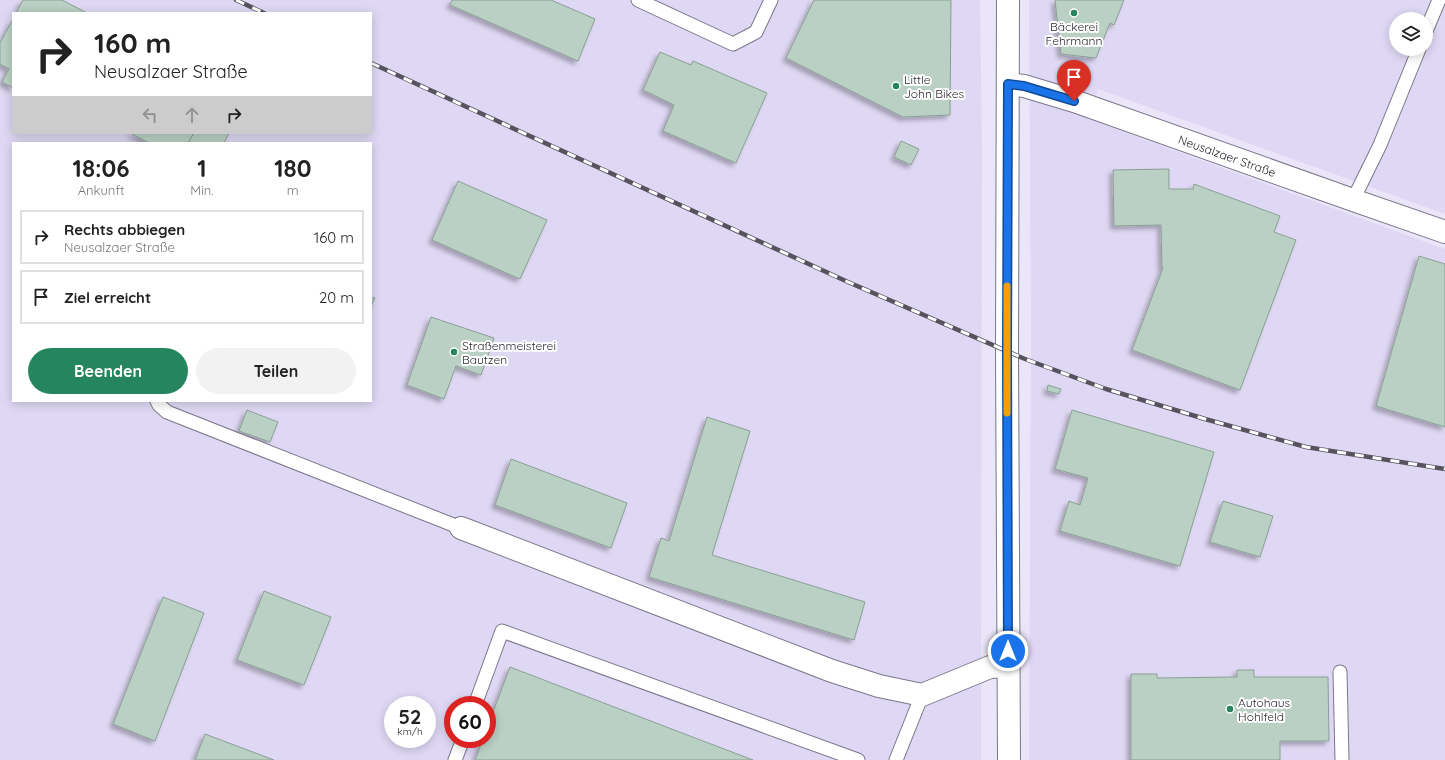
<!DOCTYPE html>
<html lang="de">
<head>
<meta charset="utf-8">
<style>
	body { margin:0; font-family:Quicksand,sans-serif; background:#f2f2f2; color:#222; height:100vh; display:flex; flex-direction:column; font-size:15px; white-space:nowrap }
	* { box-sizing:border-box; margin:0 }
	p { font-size:13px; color:#767676 }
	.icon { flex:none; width:22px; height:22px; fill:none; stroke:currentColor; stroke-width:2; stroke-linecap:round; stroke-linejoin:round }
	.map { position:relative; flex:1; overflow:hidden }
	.drawer { position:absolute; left:12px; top:142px; width:360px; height:260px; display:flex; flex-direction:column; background:#fff; border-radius:0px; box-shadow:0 2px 10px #0003 }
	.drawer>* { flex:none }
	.banner { position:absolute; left:12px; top:12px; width:360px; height:122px; border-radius:0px; box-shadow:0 2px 10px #0003; background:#fff; color:#222; overflow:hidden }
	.fabs { position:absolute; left:1389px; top:12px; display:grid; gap:8px }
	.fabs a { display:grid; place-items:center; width:44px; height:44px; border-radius:50%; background:#fff; box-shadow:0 2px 10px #0003; font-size:20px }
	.speed { position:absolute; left:384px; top:696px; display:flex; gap:8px; font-size:20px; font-weight:700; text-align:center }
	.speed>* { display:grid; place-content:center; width:52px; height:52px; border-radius:50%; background:#fff; box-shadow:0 2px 10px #0003; line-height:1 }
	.speed small { font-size:10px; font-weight:400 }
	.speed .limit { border:6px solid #d22; background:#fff; color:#111 }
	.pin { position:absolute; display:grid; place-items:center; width:34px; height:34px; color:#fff; margin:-41px -17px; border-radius:50% 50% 50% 0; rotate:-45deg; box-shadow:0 0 4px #0007 }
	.pin .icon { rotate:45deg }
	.me { position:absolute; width:44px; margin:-22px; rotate:0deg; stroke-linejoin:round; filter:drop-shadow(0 0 3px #0008) }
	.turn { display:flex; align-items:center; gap:14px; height:84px; padding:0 16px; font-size:18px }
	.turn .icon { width:52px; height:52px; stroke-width:2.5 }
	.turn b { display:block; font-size:28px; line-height:34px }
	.lanes { display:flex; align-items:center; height:38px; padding:0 16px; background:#0003; justify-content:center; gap:20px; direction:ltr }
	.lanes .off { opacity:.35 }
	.eta { display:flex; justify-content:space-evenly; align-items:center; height:68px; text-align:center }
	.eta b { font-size:24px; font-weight:800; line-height:28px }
	.cta { display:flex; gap:8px; margin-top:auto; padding:8px 16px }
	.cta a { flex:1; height:46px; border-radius:24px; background:#24855e; color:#fff; font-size:16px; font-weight:800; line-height:46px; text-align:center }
	.cta a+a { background:#f2f2f2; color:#222 }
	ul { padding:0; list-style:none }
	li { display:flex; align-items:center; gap:12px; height:54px; margin:0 8px 6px; padding:0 8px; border:2px solid #e0e0e0; border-radius:0px }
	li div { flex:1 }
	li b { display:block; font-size:15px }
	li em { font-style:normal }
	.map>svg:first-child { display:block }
	.built { fill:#dfd8f4; fill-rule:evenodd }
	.building { fill:#bad0c4; stroke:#8a9f94; filter:url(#shadow) }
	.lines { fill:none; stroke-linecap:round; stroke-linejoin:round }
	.service-casing { stroke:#7b7689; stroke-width:15 }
	.minor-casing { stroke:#7b7689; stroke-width:24 }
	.primary-casing { stroke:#7b7689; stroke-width:24 }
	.service { stroke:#fff; stroke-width:13 }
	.minor { stroke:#fff; stroke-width:22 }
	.primary { stroke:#fff; stroke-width:22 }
	.rail-casing { stroke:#56535e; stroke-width:4.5 }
	.rail { stroke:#fff; stroke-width:3; stroke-dasharray:9; stroke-linecap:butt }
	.route-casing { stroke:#114b97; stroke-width:10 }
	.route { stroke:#1a73e8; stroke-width:7 }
	.slow { stroke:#f59e0b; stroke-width:7 }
	.poi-dot { fill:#24855e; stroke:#fff; stroke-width:1.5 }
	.labels { text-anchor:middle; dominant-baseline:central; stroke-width:4; stroke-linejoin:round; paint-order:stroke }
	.poi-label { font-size:12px; fill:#2a2830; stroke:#fff; text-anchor:start }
	.street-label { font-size:12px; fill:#2a2830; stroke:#fff }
</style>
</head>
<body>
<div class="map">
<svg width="1445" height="760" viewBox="0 0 1445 760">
	<defs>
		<filter id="shadow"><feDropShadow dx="-3.5" dy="3.5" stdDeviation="2" flood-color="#0004"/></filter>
	</defs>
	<rect width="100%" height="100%" fill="#ebe5fa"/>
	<!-- built -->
	<g class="built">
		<path d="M0,0h980l2,147 -1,613h-981zM13,13h358v120h-358zM13,143h358v258h-358zM393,705h34v34h-34zM453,705h34v34h-34z"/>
		<path d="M1029,0h416v214l-347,-125 -10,30 357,130v511h-416l2,-431zM1396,19h30v30h-30z"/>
	</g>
	<!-- building -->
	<g class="building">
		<path d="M23,0h39l25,13h-71z"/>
		<path d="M452,0h99l44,19 -17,42 -128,-56z"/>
		<path d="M814,0h137l-1,115 -47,2 -117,-59z"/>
		<path d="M1055,0h69l-10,25 -4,-2 -14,35 -35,-4z"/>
		<path d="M13,19v69l-11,-6 7,-13 -9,-5v-21z"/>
		<path d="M660,52l31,13 2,-4 74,32 -31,70 -73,-32 11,-26 -31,-15z"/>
		<path d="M130,133h64l-6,10h-39z"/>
		<path d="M194,133h35l-5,10h-36z"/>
		<path d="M901,141l18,8 -8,16 -17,-8z"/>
		<path d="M1169,169v20h24l1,-5 86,32 -6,16 22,8 -56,150 -108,-40 31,-82 -1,-1 -1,-42 -47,1 -1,-56z"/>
		<path d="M458,181l89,39 -27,59 -88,-39z"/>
		<path d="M1419,256l26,8v163l-69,-21z"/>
		<path d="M371,297l4,1 -4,8z"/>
		<path d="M431,317l63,21 -13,37 -25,-9 -12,33 -37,-14z"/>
		<path d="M1048,385l13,4 -2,5 -12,-3z"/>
		<path d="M247,410l31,12 -8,20 -31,-11z"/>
		<path d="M1072,410l142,42 -34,114 -120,-35 9,-30 11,4 8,-27 -33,-9z"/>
		<path d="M707,417l43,14 -38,124 153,47 -11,38 -205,-63 12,-39 8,3z"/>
		<path d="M511,459l116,44 -16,45 -116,-43z"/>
		<path d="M1223,501l50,15 -13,41 -50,-15z"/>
		<path d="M264,591l67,26 -27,68 -67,-25z"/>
		<path d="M163,597l41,16 -49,128 -42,-17z"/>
		<path d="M510,667l172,66 71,27h-278l8,-21h4v-11z"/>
		<path d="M1237,670h17v7h74l1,64h-49v19h-149v-86h26v4l80,-1z"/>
		<path d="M205,734l69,26h-79z"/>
	</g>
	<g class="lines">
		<!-- service casing -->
		<g class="service-casing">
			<g id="service">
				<path d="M638,0l95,44 23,-12 15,-32"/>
				<path d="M1426,31l13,-31"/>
				<path d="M1353,200l27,-55 39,-96"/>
				<path d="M157,401l2,4 8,7 294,116"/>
				<path d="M1340,672l2,88"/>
				<path d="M475,705l27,-74 356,129"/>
				<path d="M455,760l8,-21"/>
				<path d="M896,760l26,-65"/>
			</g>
		</g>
		<!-- minor casing -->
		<g class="minor-casing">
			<g id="minor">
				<path id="s1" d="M1008,84l16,2 50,15 279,99 92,32"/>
				<path d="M461,528l371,143 47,15 43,9 68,-28 18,-1"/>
			</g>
		</g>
		<!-- primary casing -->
		<g class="primary-casing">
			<path id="primary" d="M1008,0l-1,352 2,408"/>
		</g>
		<!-- service -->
		<use href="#service" class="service"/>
		<!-- minor -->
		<use href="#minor" class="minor"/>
		<!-- primary -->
		<use href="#primary" class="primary"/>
		<!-- rail casing -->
		<g class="rail-casing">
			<g id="rail">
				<path d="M236,0l28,13"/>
				<path d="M371,63l477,219 177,77 81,30 99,30 101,28 139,22"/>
			</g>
		</g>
		<!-- rail -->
		<use href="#rail" class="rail"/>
	</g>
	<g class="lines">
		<!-- route casing -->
		<g class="route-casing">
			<path id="route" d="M1008,651l-1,-299 1,-268 16,2 50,15"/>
		</g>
		<!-- route -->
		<use href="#route" class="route"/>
		<!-- slow -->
		<path class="slow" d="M1007,286v127"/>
	</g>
	<!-- markers -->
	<g class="poi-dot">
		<circle cx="1074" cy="13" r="4"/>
		<circle cx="896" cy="86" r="4"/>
		<circle cx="454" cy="352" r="4"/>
		<circle cx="1230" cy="709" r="4"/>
	</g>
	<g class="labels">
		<!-- poi labels -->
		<g class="poi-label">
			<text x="1074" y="26" text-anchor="middle">Bäckerei<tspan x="1074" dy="14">Fehrmann</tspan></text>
			<text x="904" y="79">Little<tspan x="904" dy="14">John Bikes</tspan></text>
			<text x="462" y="345">Straßenmeisterei<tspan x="462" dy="14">Bautzen</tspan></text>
			<text x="1238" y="702">Autohaus<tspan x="1238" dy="14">Hohlfeld</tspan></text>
		</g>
		<!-- street labels -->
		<g class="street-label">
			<text stroke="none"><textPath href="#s1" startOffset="231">Neusalzaer Straße</textPath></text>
		</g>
	</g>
</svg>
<div class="fabs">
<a><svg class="icon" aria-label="layers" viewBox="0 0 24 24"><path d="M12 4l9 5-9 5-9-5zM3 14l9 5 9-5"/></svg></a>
</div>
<div class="speed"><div>52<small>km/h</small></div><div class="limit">60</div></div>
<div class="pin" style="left:1074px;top:101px;background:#d93025"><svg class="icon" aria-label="arrive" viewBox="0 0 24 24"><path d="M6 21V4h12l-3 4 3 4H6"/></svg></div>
<svg class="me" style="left:1008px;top:651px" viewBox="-20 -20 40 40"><circle r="17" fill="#1a73e8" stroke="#fff" stroke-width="3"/><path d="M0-11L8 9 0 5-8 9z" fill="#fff"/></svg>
<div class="banner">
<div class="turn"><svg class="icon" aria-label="right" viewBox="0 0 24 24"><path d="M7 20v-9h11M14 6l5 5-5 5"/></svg><div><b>160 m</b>Neusalzaer Straße</div></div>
<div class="lanes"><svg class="icon off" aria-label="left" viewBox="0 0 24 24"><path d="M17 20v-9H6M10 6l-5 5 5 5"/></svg><svg class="icon off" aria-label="ahead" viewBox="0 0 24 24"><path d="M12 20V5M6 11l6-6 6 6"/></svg><svg class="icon" aria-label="right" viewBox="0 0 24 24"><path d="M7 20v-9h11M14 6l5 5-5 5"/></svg></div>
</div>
<section class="drawer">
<div class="eta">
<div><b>18:06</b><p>Ankunft</p></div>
<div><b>1</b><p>Min.</p></div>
<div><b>180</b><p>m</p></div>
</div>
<ul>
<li><svg class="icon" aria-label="right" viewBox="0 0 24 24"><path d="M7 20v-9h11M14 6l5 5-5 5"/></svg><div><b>Rechts abbiegen</b><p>Neusalzaer Straße</p></div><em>160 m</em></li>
<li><svg class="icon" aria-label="arrive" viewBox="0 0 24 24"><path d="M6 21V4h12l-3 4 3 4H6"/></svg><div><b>Ziel erreicht</b></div><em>20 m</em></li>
</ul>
<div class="cta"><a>Beenden</a><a>Teilen</a></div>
</section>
</div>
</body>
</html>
